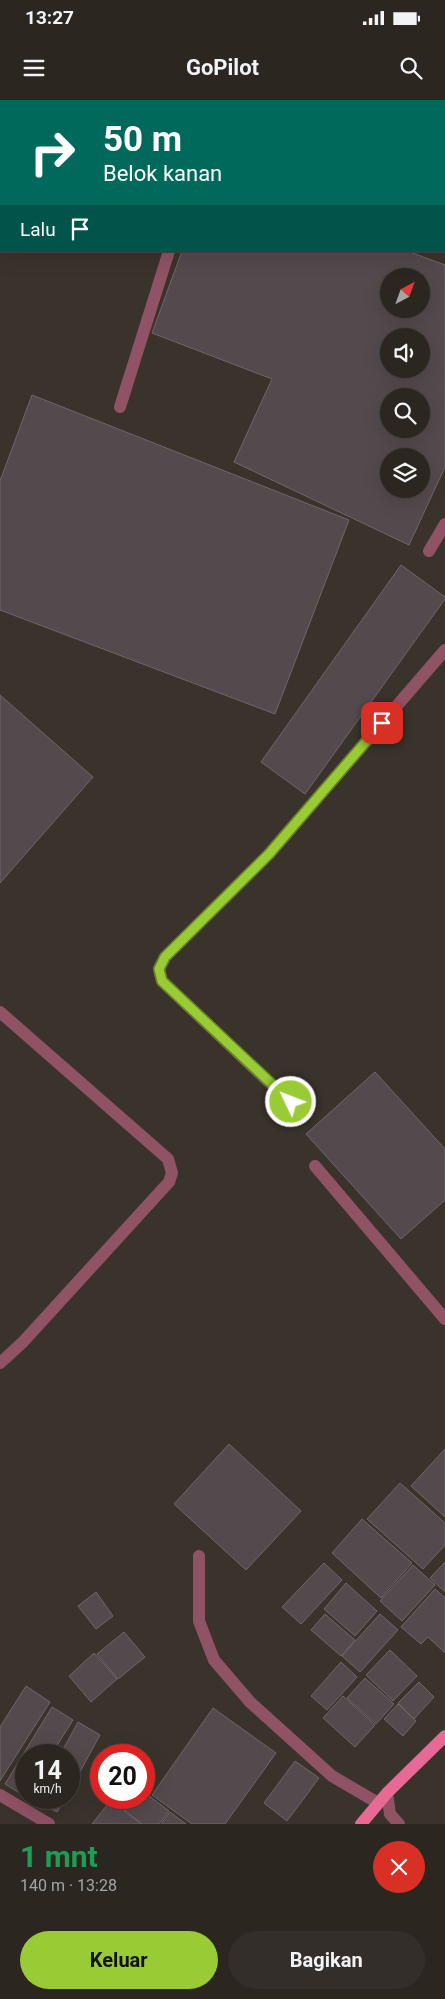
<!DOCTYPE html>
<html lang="id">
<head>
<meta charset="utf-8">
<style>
	body { margin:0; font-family:Roboto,sans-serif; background:#342e2a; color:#f1f3f6; height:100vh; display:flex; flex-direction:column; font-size:19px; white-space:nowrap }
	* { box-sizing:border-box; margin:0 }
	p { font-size:16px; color:#a6a5a5 }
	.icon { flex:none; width:28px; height:28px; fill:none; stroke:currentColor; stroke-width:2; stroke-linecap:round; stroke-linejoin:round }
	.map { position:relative; height:1724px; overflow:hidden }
	.details { display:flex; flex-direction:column; background:#2c2621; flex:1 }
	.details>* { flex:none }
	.top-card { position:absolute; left:0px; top:0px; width:445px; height:152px; box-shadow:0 5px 20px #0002,0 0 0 1px #48433f; background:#00695c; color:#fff; overflow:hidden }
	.needle { width:32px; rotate:41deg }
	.buttons { position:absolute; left:380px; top:168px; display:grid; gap:10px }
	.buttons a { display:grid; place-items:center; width:50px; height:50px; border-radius:50%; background:#2c2621; box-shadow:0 5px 20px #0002,0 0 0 1px #48433f; font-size:25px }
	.speed { position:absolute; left:15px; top:1644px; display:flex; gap:10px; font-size:25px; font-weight:700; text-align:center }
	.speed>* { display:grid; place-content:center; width:65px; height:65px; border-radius:50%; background:#2c2621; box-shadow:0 5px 20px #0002,0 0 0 1px #48433f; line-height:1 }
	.speed small { font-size:12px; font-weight:400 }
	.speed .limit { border:8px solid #d22; background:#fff; color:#111 }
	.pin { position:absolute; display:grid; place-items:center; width:42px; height:42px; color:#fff; margin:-21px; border-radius:10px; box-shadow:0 2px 8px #0006 }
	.me { position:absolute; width:55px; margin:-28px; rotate:313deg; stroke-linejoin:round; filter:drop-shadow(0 0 4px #0008) }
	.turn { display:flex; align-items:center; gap:18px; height:105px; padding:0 20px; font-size:22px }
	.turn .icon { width:65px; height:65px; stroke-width:2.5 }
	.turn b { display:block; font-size:35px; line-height:42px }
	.then { display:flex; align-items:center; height:48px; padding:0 20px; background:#0003; gap:10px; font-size:19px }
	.round { display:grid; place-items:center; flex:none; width:52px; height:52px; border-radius:26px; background:#342e2a }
	.head { display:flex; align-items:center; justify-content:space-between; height:85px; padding:0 20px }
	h1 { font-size:30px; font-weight:700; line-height:38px; color:#1e9e55 }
	.primary-button { display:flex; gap:10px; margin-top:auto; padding:10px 20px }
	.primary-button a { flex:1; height:58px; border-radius:30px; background:#99cb35; color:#111; font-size:20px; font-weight:700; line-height:58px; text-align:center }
	.primary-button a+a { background:#342e2a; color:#f1f3f6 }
	.status { display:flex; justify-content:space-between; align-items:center; height:35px; padding:0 25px; background:#2c2621; direction:ltr }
	.status svg { height:14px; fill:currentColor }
	header { display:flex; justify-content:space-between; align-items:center; height:65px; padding:0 20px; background:#2c2621; font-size:22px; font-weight:700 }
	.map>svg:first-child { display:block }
	.building { fill:#54494d; stroke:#71666a; fill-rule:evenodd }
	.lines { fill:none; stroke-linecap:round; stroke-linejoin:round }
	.minor { stroke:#905265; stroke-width:12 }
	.major { stroke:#e76a94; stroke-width:12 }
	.route-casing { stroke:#638422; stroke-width:12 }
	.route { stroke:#99cb35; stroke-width:9 }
</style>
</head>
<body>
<div class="status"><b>13:27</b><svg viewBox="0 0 49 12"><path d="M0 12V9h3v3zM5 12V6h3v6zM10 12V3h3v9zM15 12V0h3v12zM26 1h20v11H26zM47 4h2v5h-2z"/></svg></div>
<header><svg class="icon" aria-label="menu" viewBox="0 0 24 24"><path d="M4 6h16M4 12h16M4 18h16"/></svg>GoPilot<svg class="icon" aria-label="search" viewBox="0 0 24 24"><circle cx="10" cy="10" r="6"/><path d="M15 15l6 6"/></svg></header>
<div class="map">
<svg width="445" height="1724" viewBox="0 0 445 1724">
	<rect width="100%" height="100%" fill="#3a332c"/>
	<!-- building -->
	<g class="building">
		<path d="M182,151h225l38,14v202l-36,78 -175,-83 38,-83 -120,-46zM389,176h32v33h-32zM389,236h32v33h-32zM389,296h32v33h-32zM389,356h32v33h-32z"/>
		<path d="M32,295l317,125 -74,194 -275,-104v-129z"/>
		<path d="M401,465l44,32v2l-140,195 -44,-32z"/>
		<path d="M0,595l93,82 -93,106z"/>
		<path d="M375,972l70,77v51l-44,39 -95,-105z"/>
		<path d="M229,1344l72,67 -55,59 -72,-66z"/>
		<path d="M445,1349v68l-34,-31z"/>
		<path d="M400,1383l45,40v22l-22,24 -56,-50z"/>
		<path d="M362,1419l50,44 -31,35 -49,-45z"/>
		<path d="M445,1462v30l-15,-14z"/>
		<path d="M324,1463l18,17 -41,44 -19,-17z"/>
		<path d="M413,1465l22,20 -33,36 -22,-20z"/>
		<path d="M346,1483l31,28 -22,25 -31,-27z"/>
		<path d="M435,1489l10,9v55l-17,-16 -7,7 -20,-17z"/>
		<path d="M96,1492l17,24 -17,13 -18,-23z"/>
		<path d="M325,1514l30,26 -14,16 -30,-26z"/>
		<path d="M380,1514l18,16 -38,42 -18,-16z"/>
		<path d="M124,1532l21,25 -27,22 -21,-25z"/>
		<path d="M390,1550l27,26 -24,25 -27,-26z"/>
		<path d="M94,1553l23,26 -26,23 -22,-26z"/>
		<path d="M341,1562l16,15 -30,33 -16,-14z"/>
		<path d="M365,1578l29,26 -18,20 -29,-26z"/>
		<path d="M419,1582l15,15 -20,22 -16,-16z"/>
		<path d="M26,1586l24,16 -50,79v-54z"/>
		<path d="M343,1596l32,29 -20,22 -32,-29z"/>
		<path d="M398,1604l18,17 -13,15 -19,-17z"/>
		<path d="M52,1607l21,13 -22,35h-25v42l-21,-13z"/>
		<path d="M213,1608l63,45 -51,71h-33l-40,-29z"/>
		<path d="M78,1622l22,13 -31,57v-37h-9z"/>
		<path d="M295,1661l24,17 -32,43 -23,-18z"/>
		<path d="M144,1692l25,19 -10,13h-17l-17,-13 10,-13h9z"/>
		<path d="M36,1698h29l-8,14 -23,-12z"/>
		<path d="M111,1700l30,24h-49z"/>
		<path d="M170,1712l16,12h-25z"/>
	</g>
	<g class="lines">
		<!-- minor -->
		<g class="minor">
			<path d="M117,0l4,1"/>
			<path d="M326,0l3,1"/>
			<path d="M37,1l1,-1"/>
			<path d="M246,1l2,-1"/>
			<path d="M444,28l1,-1"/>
			<path d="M0,41l1,-1"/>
			<path d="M444,94l1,1"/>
			<path d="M120,307l49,-156"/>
			<path d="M429,451l16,-27"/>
			<path d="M0,912l168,147 4,14 -3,9 -146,160 -23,21"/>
			<path d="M291,1003l-129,-122 -3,-12 6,-12 104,-103 176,-204"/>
			<path d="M315,1066l130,153"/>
			<path d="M199,1456v65l15,39 36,42 82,74 46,27"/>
			<path d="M387,1693l3,21 9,10"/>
			<path d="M0,1695l49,29"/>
		</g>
		<!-- major -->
		<path class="major" d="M361,1724l26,-31 58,-57"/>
	</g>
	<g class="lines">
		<!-- route casing -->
		<g class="route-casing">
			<path id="route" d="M291,1002l-129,-121 -3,-12 6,-12 104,-103 113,-131"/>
		</g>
		<!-- route -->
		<use href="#route" class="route"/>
	</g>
</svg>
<div class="buttons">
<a><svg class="needle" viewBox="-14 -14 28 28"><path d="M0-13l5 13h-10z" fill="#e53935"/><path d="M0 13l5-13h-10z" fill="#a6a5a5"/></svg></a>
<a><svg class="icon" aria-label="sound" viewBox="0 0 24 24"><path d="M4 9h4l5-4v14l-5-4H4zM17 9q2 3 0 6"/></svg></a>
<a><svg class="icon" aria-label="search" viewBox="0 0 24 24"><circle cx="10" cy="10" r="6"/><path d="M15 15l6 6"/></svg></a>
<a><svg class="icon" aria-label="layers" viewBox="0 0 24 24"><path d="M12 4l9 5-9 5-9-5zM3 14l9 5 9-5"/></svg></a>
</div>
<div class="speed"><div>14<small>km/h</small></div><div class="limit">20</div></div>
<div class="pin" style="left:382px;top:623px;background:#d93025"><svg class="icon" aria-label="arrive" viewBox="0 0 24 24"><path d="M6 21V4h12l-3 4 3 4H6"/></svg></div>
<svg class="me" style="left:291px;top:1002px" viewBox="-20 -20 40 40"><circle r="17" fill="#99cb35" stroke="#fff" stroke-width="3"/><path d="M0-11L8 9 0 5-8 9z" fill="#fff"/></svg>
<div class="top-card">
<div class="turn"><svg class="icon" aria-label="right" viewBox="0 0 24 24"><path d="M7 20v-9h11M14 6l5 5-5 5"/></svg><div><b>50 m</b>Belok kanan</div></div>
<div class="then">Lalu<svg class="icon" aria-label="arrive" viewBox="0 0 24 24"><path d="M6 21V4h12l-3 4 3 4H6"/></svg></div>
</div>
</div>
<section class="details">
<div class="head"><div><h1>1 mnt</h1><p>140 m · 13:28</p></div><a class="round" style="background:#d93025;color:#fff"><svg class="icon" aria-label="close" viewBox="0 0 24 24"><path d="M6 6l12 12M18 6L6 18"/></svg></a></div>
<div class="primary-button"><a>Keluar</a><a>Bagikan</a></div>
</section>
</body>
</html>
